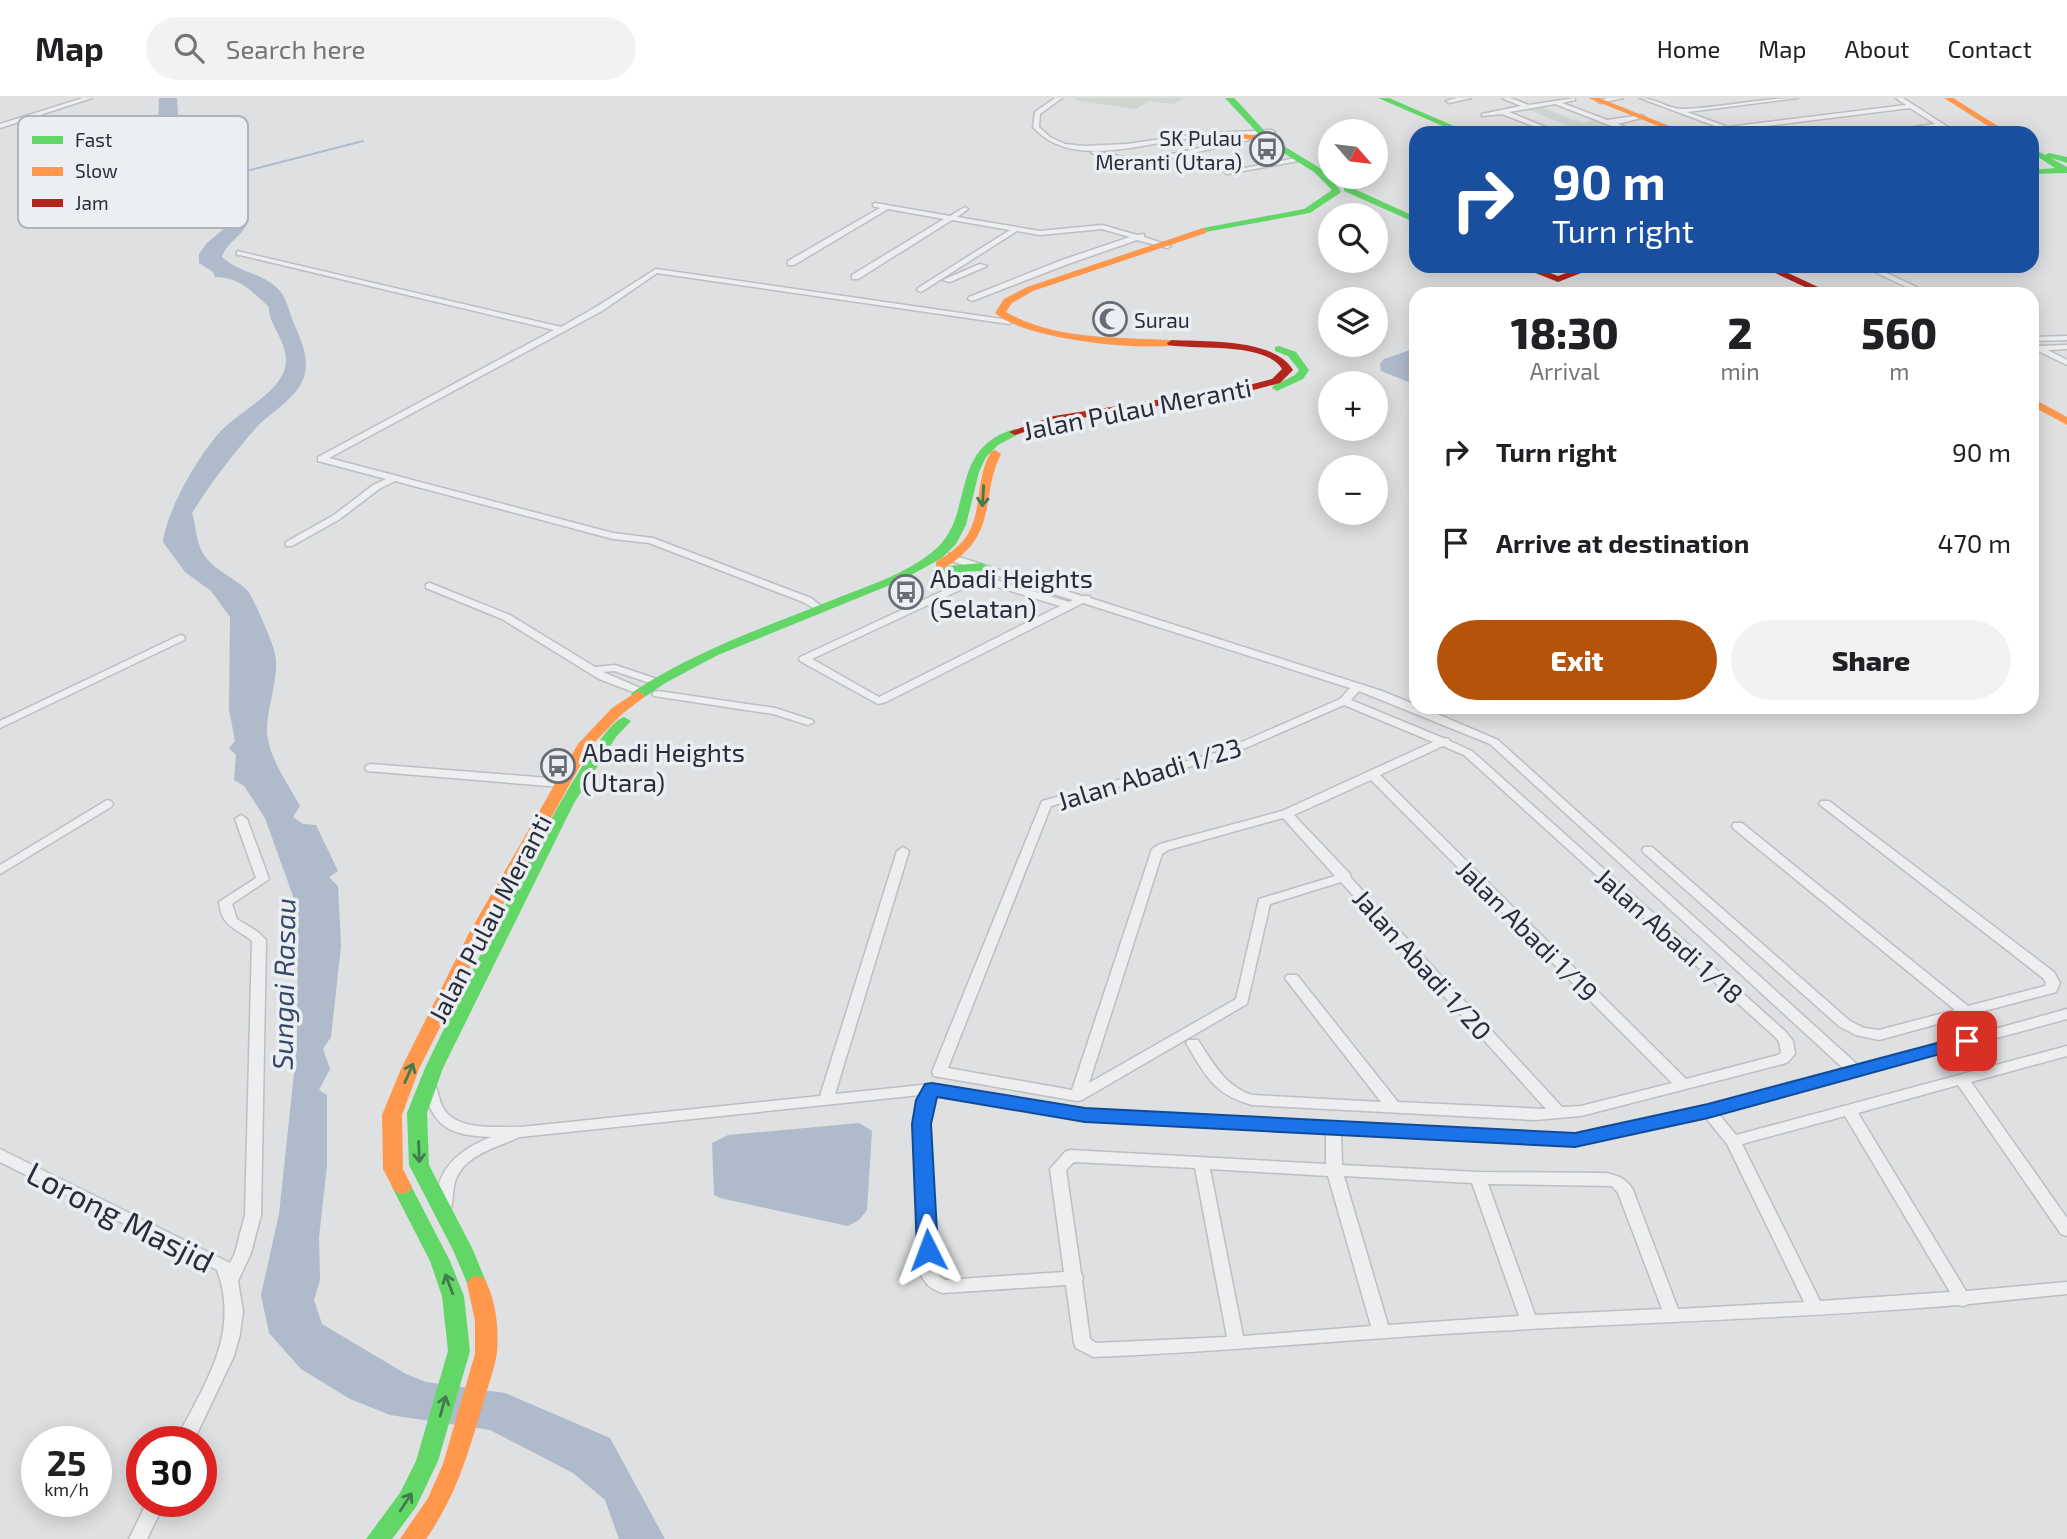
<!DOCTYPE html>
<html lang="en">
<head>
<meta charset="utf-8">
<style>
	body { margin:0; font-family:"Exo 2",sans-serif; background:#f2f2f2; color:#202124; height:100vh; display:flex; flex-direction:column; font-size:26px; white-space:nowrap }
	* { box-sizing:border-box; margin:0 }
	p { font-size:23px; color:#757577 }
	.icon { flex:none; width:38px; height:38px; fill:none; stroke:currentColor; stroke-width:2; stroke-linecap:round; stroke-linejoin:round }
	.map { position:relative; flex:1; overflow:hidden }
	.side { position:absolute; left:1409px; top:189px; width:630px; height:427px; display:flex; flex-direction:column; background:#fff; border-radius:21px; box-shadow:0 4px 18px #0003 }
	.side>* { flex:none }
	.guide { position:absolute; left:1409px; top:28px; width:630px; height:147px; border-radius:21px; box-shadow:0 4px 18px #0003; background:#1a4fa0; color:#fff; overflow:hidden }
	.needle { width:46px; rotate:118deg }
	.buttons { position:absolute; left:1318px; top:21px; display:grid; gap:14px }
	.buttons a { display:grid; place-items:center; width:70px; height:70px; border-radius:50%; background:#fff; box-shadow:0 4px 18px #0003; font-size:35px }
	.speed { position:absolute; left:21px; top:1328px; display:flex; gap:14px; font-size:35px; font-weight:700; text-align:center }
	.speed>* { display:grid; place-content:center; width:91px; height:91px; border-radius:50%; background:#fff; box-shadow:0 4px 18px #0003; line-height:1 }
	.speed small { font-size:18px; font-weight:400 }
	.speed .limit { border:10px solid #d22; background:#fff; color:#111 }
	.pin { position:absolute; display:grid; place-items:center; width:60px; height:60px; color:#fff; margin:-30px; border-radius:14px; box-shadow:0 4px 10px #0006 }
	.me { position:absolute; width:77px; margin:-38px; rotate:357deg; stroke-linejoin:round; filter:drop-shadow(0 0 5px #0008) }
	.turn { display:flex; align-items:center; gap:24px; height:147px; padding:0 28px; font-size:32px }
	.turn .icon { width:91px; height:91px; stroke-width:2.5 }
	.turn b { display:block; font-size:49px; line-height:60px }
	.eta { display:flex; justify-content:space-evenly; align-items:center; height:119px; text-align:center }
	.eta b { font-size:42px; font-weight:800; line-height:49px }
	.action { display:flex; gap:14px; margin-top:auto; padding:14px 28px }
	.action a { flex:1; height:80px; border-radius:42px; background:#b45309; color:#fff; font-size:28px; font-weight:800; line-height:80px; text-align:center }
	.action a+a { background:#f2f2f2; color:#202124 }
	ul { padding:0; list-style:none }
	li { display:flex; align-items:center; gap:21px; height:91px; padding:0 28px }
	li div { flex:1 }
	li b { display:block; font-size:26px }
	li em { font-style:normal }
	header { display:flex; align-items:center; gap:42px; box-sizing:border-box; height:98px; padding:0 35px; background:#fff; border-bottom:2px solid #e0e0e0 }
	header strong { font-size:33px }
	nav { display:flex; gap:38px; margin-inline-start:auto; font-size:24px }
	.search { width:490px; height:63px; background:#f2f2f2; display:flex; align-items:center; gap:18px; box-sizing:border-box; padding:0 24px; border-radius:38px; color:#757577; font-size:26px }
	.map>svg:first-child { display:block }
	.green { fill:#ced6cf }
	.water { fill:#afbacb }
	.lines { fill:none; stroke-linecap:round; stroke-linejoin:round }
	.stream { stroke:#afbacb; stroke-width:2 }
	.street-casing { stroke:#bcbec0; stroke-width:3 }
	.street { fill:#edeef0; fill-rule:evenodd }
	.fast { fill:#63d668; fill-rule:evenodd }
	.slow { fill:#ff974d; fill-rule:evenodd }
	.jam { fill:#b3261e; fill-rule:evenodd }
	.oneway { stroke:#43794e }
	.route { fill:#1a73e8; stroke:#114b97; stroke-width:2 }
	.labels { text-anchor:middle; dominant-baseline:central; stroke-width:7; stroke-linejoin:round; paint-order:stroke }
	.far-poi-label { font-size:21px; fill:#282d39; stroke:#ebeef3; text-anchor:end }
	.street-label { font-size:26px; fill:#282d39; stroke:#ebeef3 }
	.poi-label { font-size:26px; fill:#282d39; stroke:#ebeef3; text-anchor:start }
	.water-label { font-size:28px; font-style:italic; fill:#374968; stroke:#ebeef3 }
	.near-street-label { font-size:32px; fill:#282d39; stroke:#ebeef3 }
	.key { fill:#ebeef3; stroke:#b0b4bb; stroke-width:2 }
	.key-label { font-size:19px; fill:#282d39 }
</style>
</head>
<body>
<header>
<strong>Map</strong>
<div class="search"><svg class="icon" aria-label="search" viewBox="0 0 24 24"><circle cx="10" cy="10" r="6"/><path d="M15 15l6 6"/></svg>Search here</div>
<nav><a>Home</a><a>Map</a><a>About</a><a>Contact</a></nav>
</header>
<div class="map">
<svg width="2067" height="1441" viewBox="0 0 2067 1441">
	<rect width="100%" height="100%" fill="#dee0e2"/>
	<!-- green -->
	<g class="green">
		<path d="M1077,0h106l-10,6 -24,-3 -13,8 -62,-9z"/>
		<path d="M1541,9l40,16 15,-3 18,7 -13,3 7,3h-45l-10,-4 14,-4 -40,-16z"/>
	</g>
	<!-- water -->
	<g class="water">
		<path d="M159,0h18l1,16 -5,37 8,5 -2,6 18,17 -8,11 9,7 50,18c1,19 -21,25 -26,42 19,17 39,15 55,31 10,9 11,21 16,33 7,18 17,35 11,56 -7,22 -34,35 -48,51 -23,26 -46,56 -64,85 4,11 3,21 7,31 7,24 33,31 49,47 4,4 26,54 27,63 5,23 -9,55 -8,79 2,25 21,51 33,73l-7,11 10,7 13,1 22,46 -9,6 9,9 3,60 -10,91 -8,12 7,20 -11,21 8,5v71l-8,71 1,43 -6,20 8,24 84,50 20,8 79,11 105,45 55,101h-46l-14,-39 -32,-27 -83,-43 -100,-15 -40,-16 -49,-30 -32,-36 -8,-38 18,-81 18,-169 1,-135 -33,-92 -21,-32 -10,-6 2,-25 -7,-7 6,-7 -6,-32 1,-92 -19,-26 -26,-19 -22,-30c4,-32 35,-86 57,-110 17,-19 58,-38 65,-64 6,-24 -17,-42 -16,-61 -17,-16 -30,-30 -54,-30l-2,-5 -14,-9v-9l8,-11 20,-17 -7,-12 -26,-4 -19,-12 -6,-20 -7,-7 -9,-33 5,-5z"/>
		<path d="M1416,250v37l-35,-14 -1,-7 4,-5z"/>
		<path d="M859,1025l13,8 -5,79 -8,10 -11,6 -128,-28 -6,-3 -2,-52 16,-8z"/>
	</g>
	<g class="lines">
		<!-- stream -->
		<path class="stream" d="M194,81l52,-8 117,-30"/>
		<!-- street casing -->
		<g class="street-casing">
			<g id="street">
				<path d="M83,0h9l-92,30v-4z"/>
				<path d="M1055,0h7l-22,16 -1,13 11,10 15,7 19,2 43,-2 69,-10 76,-4 3,2 -3,2c-29,1 -57,2 -86,5 -48,5 -116,30 -153,-12l2,-15z"/>
				<path d="M1457,0h14l-22,5 -3,-2z"/>
				<path d="M1502,0h8l19,7 46,-7v2l-13,3 45,17 35,-5 3,2 -27,7 21,9h-9l-75,-29 -46,8 51,21h-9l-49,-19 -20,2v-2l39,-8z"/>
				<path d="M1608,0h15l-23,5 -3,-2z"/>
				<path d="M1640,0c15,0 28,11 42,11 39,-1 77,-11 116,-11l-111,14 41,15 178,-22 -10,-7h7l54,35h-7l-10,-6 -50,6h-19l64,-9 -25,-16 -176,22 -3,2z"/>
				<path d="M1247,39l2,3 -107,25 -51,-12 3,-2 48,10z"/>
				<path d="M1296,60l3,2 -1,1 -71,13 -3,-2z"/>
				<path d="M875,105l75,13 15,-9 3,2 -1,1 -10,7 83,14 62,-6 35,10 7,-1v3l27,9 -4,2 -30,-8 -69,24 -96,37 -4,-2 1,-2 93,-37 68,-23 -28,-8 -62,6 -23,-4 -96,61 -4,-2 1,-2 92,-58 -58,-10 -94,59h-6v-4l92,-56 -56,-10 -94,56h-6v-4l92,-53 -7,-2v-2z"/>
				<path d="M237,153l324,76 35,-20 60,-38 353,51 4,2 -4,2 -352,-51 -55,38 -273,147 284,75 40,5 158,60 14,11 -5,3 -17,-10 -154,-59 -36,-4 -218,-58 -16,8 -39,30 -48,27h-6v-4l48,-27 39,-30 13,-6 -68,-18v-4l236,-127 -314,-75h-3z"/>
				<path d="M980,166l7,2 -37,16 -7,-2z"/>
				<path d="M1862,168h10l59,28h-10z"/>
				<path d="M2067,238v4l-35,1v-4z"/>
				<path d="M2032,245l7,3 28,-1v4l-19,1 19,10v5l-35,-17z"/>
				<path d="M943,454l139,44h7l1,2 292,93 34,14v2h5l77,33 360,325 124,-33 -19,-15 -84,23 -23,-5 -16,-8 -196,-174 -2,-3 2,-3h8l198,174 14,7 15,2 76,-20 -221,-181 -2,-3 2,-3h8l226,183 77,-20 1,-3 -3,-5 -224,-174 2,-3h8l225,171 6,11 -4,9 -79,21 18,16 72,-20v10l-349,94 18,22 331,-89v10l-96,26 96,136v18l-6,-2 -103,-149 -100,28 108,178 101,-9v12l-98,10 -6,2 -5,-1c-155,13 -310,17 -464,26 -134,7 -267,21 -401,26l-17,-9 -2,-5 -8,-58 -123,8c-11,-3 -17,-8 -22,-18l-7,-151 4,-24 2,-5 -400,42c-22,10 -54,17 -64,42 -4,10 -2,22 -6,32l-6,2 -6,-2c-2,-6 -2,-10 -1,-16 3,-31 27,-47 54,-58 -44,-2 -57,-10 -69,-52l2,-4h10c4,9 5,19 9,27 15,24 54,18 78,19l299,-31 77,-245 6,-4 6,4 -74,243 97,-10 153,26 490,25 133,-29 136,-37 -354,-325 -131,-53 -8,9 92,38 6,1 1,2 22,10 313,280 8,10 2,13 -7,8 -5,2 -202,52 -46,4 -283,-15c-39,-11 -46,-29 -66,-62l2,-3h10c15,23 27,46 54,55l129,7 -94,-121 -2,-3 2,-3h10l101,127 148,7 -205,-227 -71,22 -23,100 -165,96 -5,1 -143,-25 -2,-4 110,-271 177,-49 121,-53 10,-11 -267,-85 -197,99 -8,2 -78,-43 -1,-2 1,-2 173,-80 16,1 80,24 4,-2 -134,-43v-4zM975,485h9l76,23 -181,91 -67,-38zM1344,607l89,37 -151,69 -122,33 -8,5 -80,241 -124,-22 103,-262 176,-50zM1443,648l21,9 311,282 4,5 2,11 -3,2 -92,24 -306,-304zM1371,682l301,303 -91,23 -19,1 -211,-229 -1,-4 -56,-59zM1283,720l52,58 -76,23 -23,100 -147,84 73,-229 6,-4zM936,997l149,25 241,13v31l-256,-14 -5,2 -15,17 14,103 -119,8 -8,-6 -9,-150 4,-24zM1845,1018l105,176 -130,9 -78,-157zM1705,1019l22,27 77,158 -126,7 -45,-119c-7,-12 -14,-14 -27,-17l-128,-1 -136,-7 -1,-32 234,12zM1074,1064l121,6 32,169 -131,6 -6,-4 -8,-58 1,-3 -2,-5 -15,-103zM1210,1071l118,7 43,150 -128,10zM1344,1078l128,7 47,133 -131,9zM1488,1086l124,2 6,7 44,116 -127,6z"/>
				<path d="M430,485l80,32 85,52 20,-2 45,15 2,2 -6,3 -42,-14 -11,1 42,18 2,2 -2,2 -4,1 -42,-16 -97,-60 -76,-31v-4z"/>
				<path d="M180,537l4,1 1,2 -1,2 -184,88v-7z"/>
				<path d="M658,593l117,17 37,12 2,2 -6,3 -35,-11 -119,-18 -2,-2 2,-2z"/>
				<path d="M371,666l190,15 6,4 -6,4 -194,-16 -2,-3 2,-3z"/>
				<path d="M107,702l4,1 2,3 -2,3 -111,67v-9z"/>
				<path d="M241,717l6,4 22,60 -37,25 5,15 21,13 8,8 -5,275 -10,38 -13,28 5,30 -3,23 -6,22 -41,86h-18c28,-56 66,-107 42,-172l-217,-108v-13l230,114 5,-10 10,-38 7,-274c-17,-14 -30,-13 -33,-39l37,-24 -21,-59z"/>
				<path d="M147,1404h18l-18,37h-18z"/>
			</g>
		</g>
		<!-- street -->
		<use href="#street" class="street"/>
		<!-- fast -->
		<g class="fast">
			<path d="M1225,0h9l4,4 34,37 48,29 21,23 -1,2 -30,20 -110,20v-4l3,-1 101,-19 28,-19 -18,-18 -48,-30z"/>
			<path d="M1378,0h11l81,35h-11z"/>
			<path d="M2032,50l13,7 4,-2 18,4v6l-16,-5 16,9v6l-35,1v-4l23,-2 -23,-15z"/>
			<path d="M1344,89h6l66,30v6l-72,-32z"/>
			<path d="M1279,248l17,6 13,18 -6,9 -26,12 -5,-3 1,-2 22,-11 4,-5 -11,-14 -13,-5v-4z"/>
			<path d="M1015,331l6,3 -2,2 -21,11 -12,12 -7,15 -13,53 -10,19 -14,14 -42,23 -182,74 -51,27 -24,16h-10l-2,-3 2,-3c63,-42 133,-65 202,-93 32,-13 68,-24 96,-46 47,-35 14,-104 84,-124z"/>
			<path d="M982,465l6,4 -1,3 -50,5 -6,-4 6,-4z"/>
			<path d="M624,619l7,4 -15,16 -42,66 -131,265 -16,45 2,52 44,85 14,34 -3,6 -7,2 -7,-2 -17,-40 -44,-85 -2,-52 18,-45c25,-50 162,-342 199,-351z"/>
			<path d="M402,1082l7,2 41,79 14,35 6,55 -32,110 -22,46 -24,32h-26l34,-46 16,-32 32,-110 -6,-55 -12,-35 -38,-74 3,-5z"/>
		</g>
		<!-- slow -->
		<g class="slow">
			<path d="M1588,0h11l88,35h-11z"/>
			<path d="M1944,0h9l56,35h-10z"/>
			<path d="M1230,34l28,4 18,9 -4,2 -19,-7 -26,-4z"/>
			<path d="M1203,130l3,1v4l-173,58 -21,12 -6,9c50,28 110,25 166,28l5,3 -1,2c-39,6 -152,-6 -181,-32l9,-14 23,-12z"/>
			<path d="M2032,300l35,19v8l-35,-19z"/>
			<path d="M995,352l6,4c-20,40 -4,75 -45,106 -7,5 -11,9 -20,8v-6c11,-7 23,-15 30,-25 17,-25 9,-59 25,-85z"/>
			<path d="M638,593l7,4 -2,3 -21,16 -31,32 -104,187 -68,136 -17,46 1,54 9,18 -3,5 -7,2 -7,-2 -12,-23 -1,-54 19,-46 68,-136 109,-189 34,-36z"/>
			<path d="M477,1178l7,2c12,21 15,51 13,74 -2,16 -9,33 -13,48 -15,51 -27,95 -58,139h-26l28,-41 15,-34 32,-110v-33l-8,-37 3,-6z"/>
		</g>
		<!-- jam -->
		<g class="jam">
			<path d="M1518,168h14l26,10 27,-10h14l-41,16z"/>
			<path d="M1760,168h13l60,28h-13z"/>
			<path d="M1172,242c34,2 102,-2 121,30l-13,13 -34,9 -190,30 -41,13 -6,-3 45,-16 191,-30 27,-7 10,-10c-16,-27 -85,-19 -114,-24l-1,-2z"/>
		</g>
	</g>
	<!-- one-way arrows -->
	<defs><path id="oneway-shaft" d="M-6 0H5M1.5-3L5.5 0L1.5 3" fill="none" stroke-width="1.6" stroke-linecap="round" stroke-linejoin="round" transform="scale(1.75)"/></defs>
	<g class="oneway">
		<use href="#oneway-shaft" transform="translate(983 398) rotate(94)"/>
		<use href="#oneway-shaft" transform="translate(409 975) rotate(-66)"/>
		<use href="#oneway-shaft" transform="translate(419 1054) rotate(88)"/>
		<use href="#oneway-shaft" transform="translate(449 1186) rotate(-111)"/>
		<use href="#oneway-shaft" transform="translate(443 1308) rotate(-74)"/>
		<use href="#oneway-shaft" transform="translate(406 1404) rotate(-57)"/>
	</g>
	<!-- route -->
	<path class="route" d="M1967,937l6,1 3,5 -3,4 -265,73 -133,29 -490,-25 -148,-25 -6,27 7,126 -3,5 -7,3 -8,-3 -3,-5 -5,-126 4,-24 9,-16 7,-1 153,25 490,25 133,-29z"/>
	<!-- icons -->
	<defs>
		<g id="bus-ring" transform="scale(1.75)"><circle r="9.5" fill="#ebeef3" stroke="#686c74" stroke-width="1.5"/><path d="M-5-6H5V4H4V6H2V4H-2V6H-4V4H-5ZM-3.5-4V0h7V-4ZM-3.5 1.2v1.5H-2V1.2ZM2 1.2v1.5H3.5V1.2Z" fill="#686c74"/></g>
		<g id="mosque-ring" transform="scale(1.75)"><circle r="9.5" fill="#ebeef3" stroke="#686c74" stroke-width="1.5"/><path d="M3.5-4.9A6 6 0 1 0 3.5 4.9A5 5 0 1 1 3.5-4.9Z" fill="#686c74"/></g>
	</defs>
	<g fill-rule="evenodd">
		<use href="#bus-ring" x="1267" y="51"/>
		<use href="#mosque-ring" x="1110" y="221"/>
		<use href="#bus-ring" x="906" y="494"/>
		<use href="#bus-ring" x="558" y="668"/>
	</g>
	<g class="labels">
		<!-- far-poi labels -->
		<g class="far-poi-label">
			<text x="1242" y="39">SK Pulau<tspan x="1242" dy="24">Meranti (Utara)</tspan></text>
			<text x="1134" y="221" text-anchor="start">Surau</text>
		</g>
		<!-- street labels -->
		<g class="street-label">
			<text transform="translate(1137 310) rotate(-11)">Jalan Pulau Meranti</text>
			<text transform="translate(1149 675) rotate(-17)">Jalan Abadi 1/23</text>
			<text transform="translate(489 820) rotate(-62)">Jalan Pulau Meranti</text>
			<text transform="translate(1528 832) rotate(45)">Jalan Abadi 1/19</text>
			<text transform="translate(1670 837) rotate(42)">Jalan Abadi 1/18</text>
			<text transform="translate(1423 866) rotate(48)">Jalan Abadi 1/20</text>
		</g>
		<!-- poi labels -->
		<g class="poi-label">
			<text x="930" y="479">Abadi Heights<tspan x="930" dy="30">(Selatan)</tspan></text>
			<text x="582" y="653">Abadi Heights<tspan x="582" dy="30">(Utara)</tspan></text>
		</g>
		<!-- water labels -->
		<g class="water-label">
			<text transform="translate(283 886) rotate(-89)">Sungai Rasau</text>
		</g>
		<!-- near-street labels -->
		<g class="near-street-label">
			<text transform="translate(121 1118) rotate(27)">Lorong Masjid</text>
		</g>
	</g>
	<!-- legend -->
	<rect x="18" y="18" width="230" height="112" rx="10" class="key"/>
	<rect x="32" y="38" width="31" height="8" fill="#63d668"/>
	<rect x="32" y="69" width="31" height="9" fill="#ff974d"/>
	<rect x="32" y="101" width="31" height="8" fill="#b3261e"/>
	<g class="key-label">
		<text x="75" y="49">Fast</text>
		<text x="75" y="80">Slow</text>
		<text x="75" y="112">Jam</text>
	</g>
</svg>
<div class="buttons">
<a><svg class="needle" viewBox="-14 -14 28 28"><path d="M0-13l5 13h-10z" fill="#e53935"/><path d="M0 13l5-13h-10z" fill="#757577"/></svg></a>
<a><svg class="icon" aria-label="search" viewBox="0 0 24 24"><circle cx="10" cy="10" r="6"/><path d="M15 15l6 6"/></svg></a>
<a><svg class="icon" aria-label="layers" viewBox="0 0 24 24"><path d="M12 4l9 5-9 5-9-5zM3 14l9 5 9-5"/></svg></a>
<a>+</a>
<a>−</a>
</div>
<div class="speed"><div>25<small>km/h</small></div><div class="limit">30</div></div>
<div class="pin" style="left:1967px;top:943px;background:#d93025"><svg class="icon" aria-label="arrive" viewBox="0 0 24 24"><path d="M6 21V4h12l-3 4 3 4H6"/></svg></div>
<svg class="me" style="left:928px;top:1152px" viewBox="-20 -20 40 40"><path d="M0-17L14 15 0 8-14 15z" fill="#1a73e8" stroke="#fff" stroke-width="4"/></svg>
<div class="guide">
<div class="turn"><svg class="icon" aria-label="right" viewBox="0 0 24 24"><path d="M7 20v-9h11M14 6l5 5-5 5"/></svg><div><b>90 m</b>Turn right</div></div>
</div>
<section class="side">
<div class="eta">
<div><b>18:30</b><p>Arrival</p></div>
<div><b>2</b><p>min</p></div>
<div><b>560</b><p>m</p></div>
</div>
<ul>
<li><svg class="icon" aria-label="right" viewBox="0 0 24 24"><path d="M7 20v-9h11M14 6l5 5-5 5"/></svg><div><b>Turn right</b></div><em>90 m</em></li>
<li><svg class="icon" aria-label="arrive" viewBox="0 0 24 24"><path d="M6 21V4h12l-3 4 3 4H6"/></svg><div><b>Arrive at destination</b></div><em>470 m</em></li>
</ul>
<div class="action"><a>Exit</a><a>Share</a></div>
</section>
</div>
</body>
</html>
